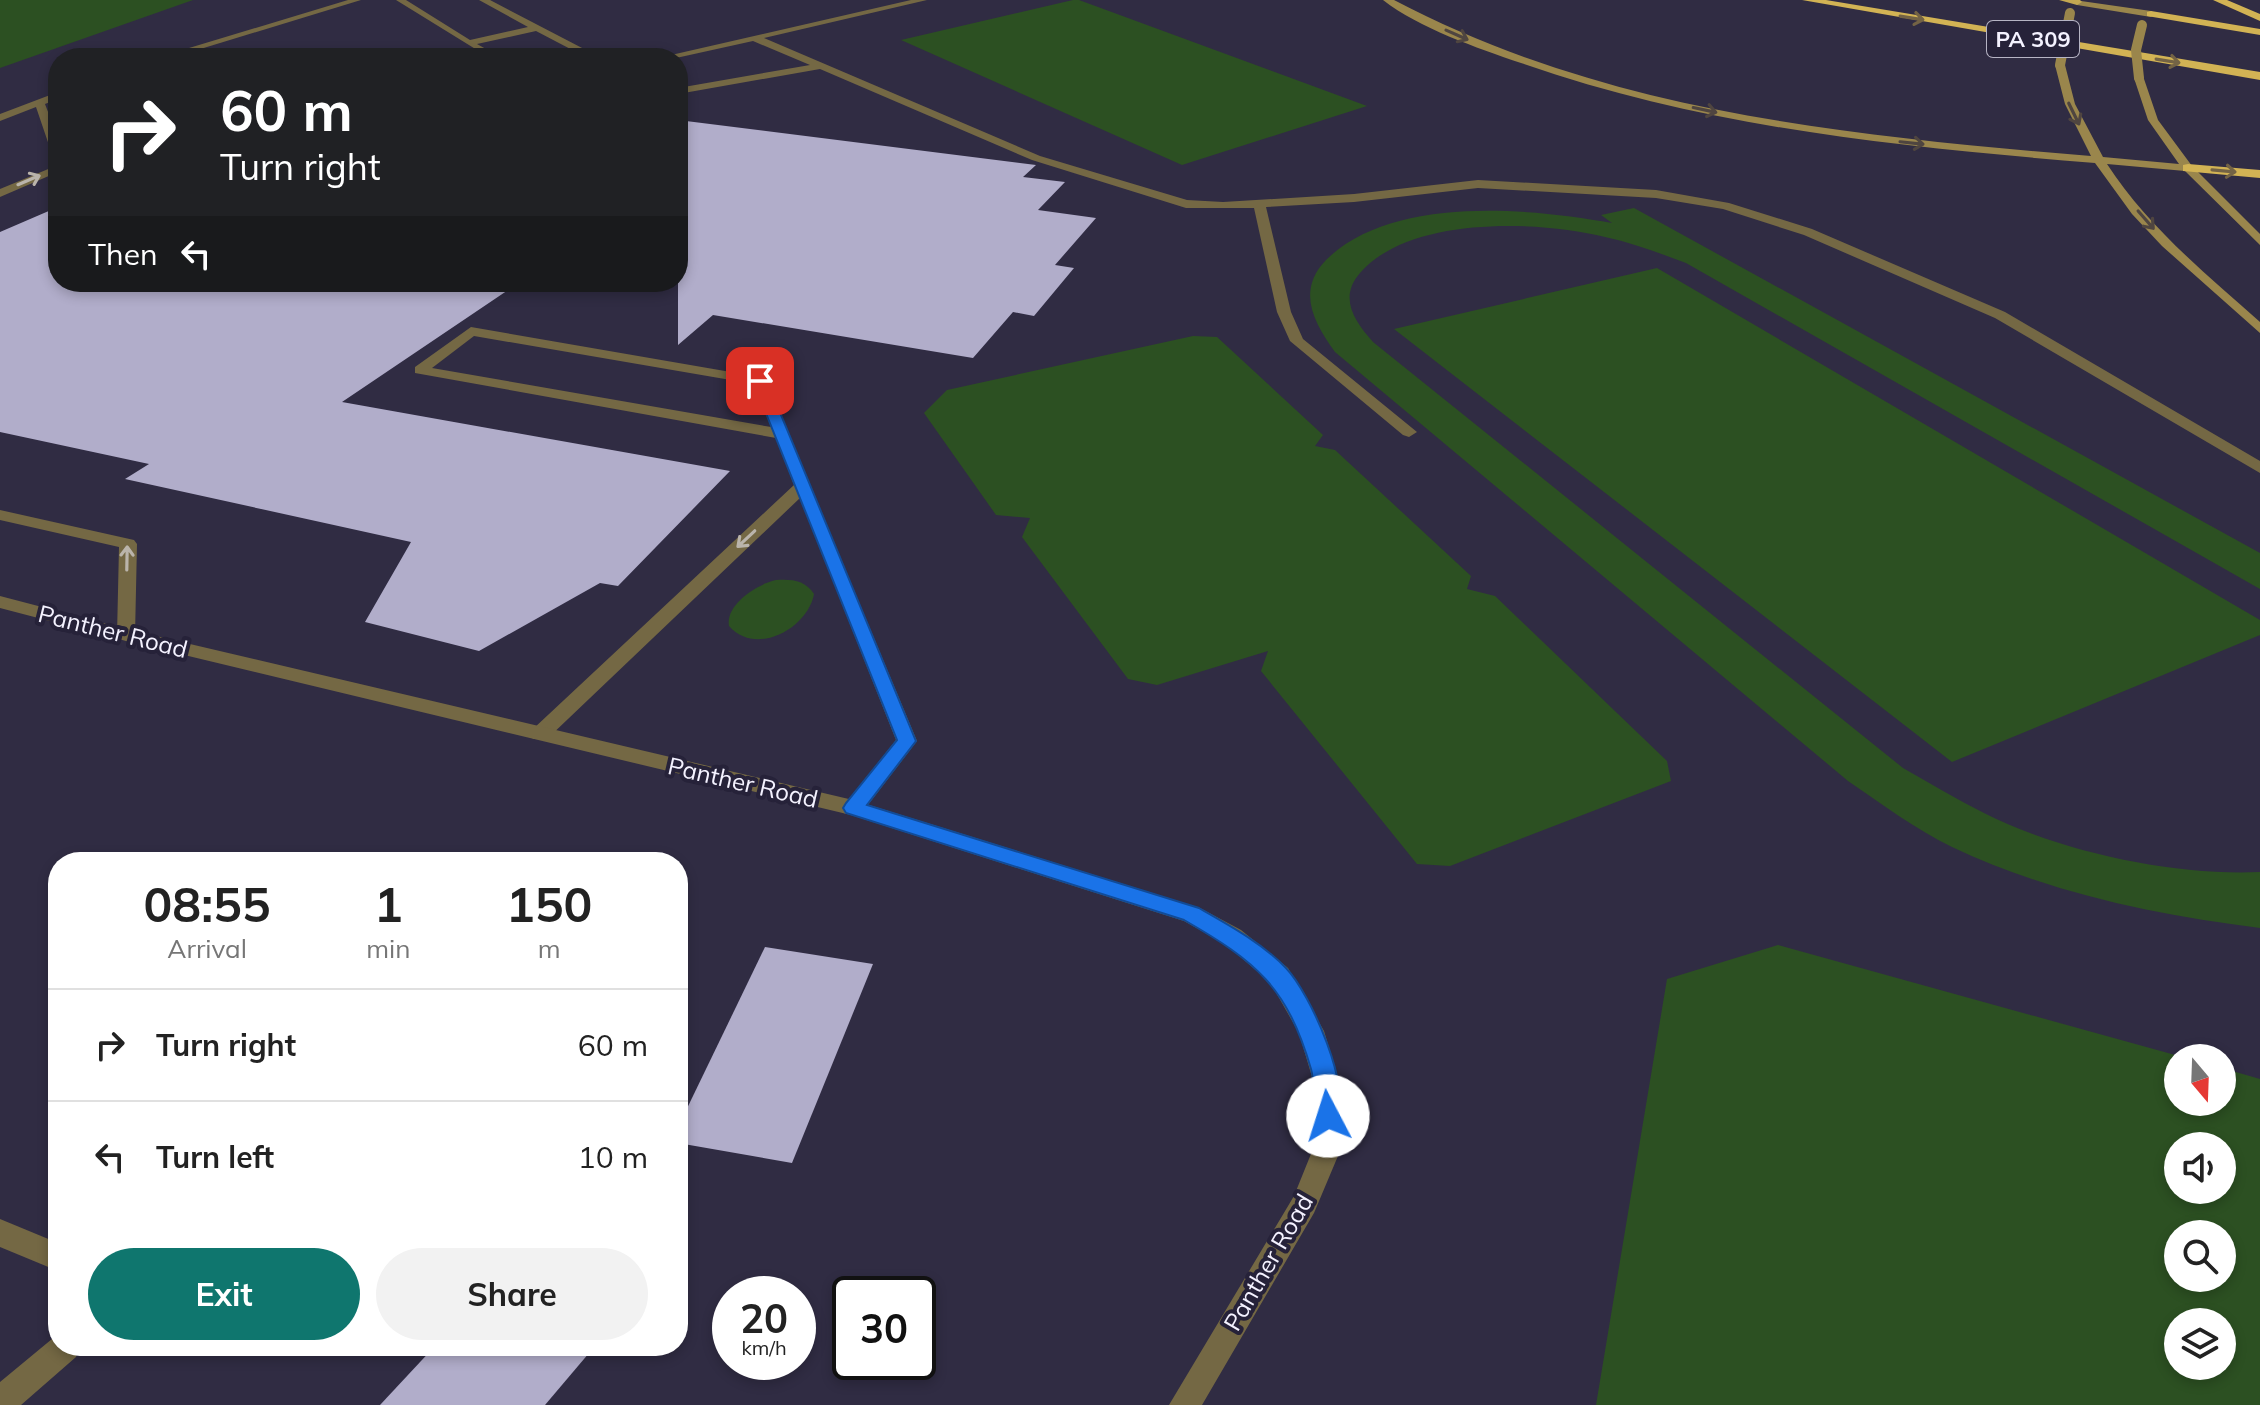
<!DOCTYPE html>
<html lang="en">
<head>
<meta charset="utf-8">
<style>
	body { margin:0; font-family:Mulish,sans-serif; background:#f2f2f2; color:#222; height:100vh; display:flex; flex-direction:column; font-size:30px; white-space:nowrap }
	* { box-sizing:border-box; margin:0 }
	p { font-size:26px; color:#767676 }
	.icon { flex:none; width:44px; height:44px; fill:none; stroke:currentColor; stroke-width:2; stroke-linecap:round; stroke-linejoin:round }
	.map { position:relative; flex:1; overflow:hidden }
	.details { position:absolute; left:48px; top:852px; width:640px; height:504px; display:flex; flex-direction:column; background:#fff; border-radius:32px; box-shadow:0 4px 12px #0003 }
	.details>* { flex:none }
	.hud { position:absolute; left:48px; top:48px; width:640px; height:244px; border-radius:32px; box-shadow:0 4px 12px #0003; background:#202124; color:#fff; overflow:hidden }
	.needle { width:52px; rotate:161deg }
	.controls { position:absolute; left:2164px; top:1044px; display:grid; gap:16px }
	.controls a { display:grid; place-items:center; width:72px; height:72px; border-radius:50%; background:#fff; box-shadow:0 4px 12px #0003; font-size:40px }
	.speed { position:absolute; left:712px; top:1276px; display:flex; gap:16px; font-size:40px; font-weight:700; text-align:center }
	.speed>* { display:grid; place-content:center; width:104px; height:104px; border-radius:50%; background:#fff; box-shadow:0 4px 12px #0003; line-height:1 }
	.speed small { font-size:20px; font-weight:400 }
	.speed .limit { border:4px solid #111; border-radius:12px; background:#fff; color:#111 }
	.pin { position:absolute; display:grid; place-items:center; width:68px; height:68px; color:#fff; margin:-34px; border-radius:16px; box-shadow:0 4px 12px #0006 }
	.me { position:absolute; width:88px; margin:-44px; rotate:355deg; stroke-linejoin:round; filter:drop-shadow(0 0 6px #0008) }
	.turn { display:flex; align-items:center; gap:28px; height:168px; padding:0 40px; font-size:36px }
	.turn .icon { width:104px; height:104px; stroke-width:2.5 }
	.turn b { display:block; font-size:56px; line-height:68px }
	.then { display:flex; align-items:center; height:76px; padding:0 40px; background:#0003; gap:16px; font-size:30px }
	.eta { display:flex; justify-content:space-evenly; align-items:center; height:136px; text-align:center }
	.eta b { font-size:48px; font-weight:700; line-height:56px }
	.button { display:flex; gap:16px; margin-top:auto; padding:16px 40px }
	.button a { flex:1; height:92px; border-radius:48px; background:#0f766e; color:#fff; font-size:32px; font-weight:700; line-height:92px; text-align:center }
	.button a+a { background:#f2f2f2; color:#222 }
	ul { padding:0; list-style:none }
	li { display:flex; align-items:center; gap:24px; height:112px; padding:0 40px; border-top:2px solid #e0e0e0 }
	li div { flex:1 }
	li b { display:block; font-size:30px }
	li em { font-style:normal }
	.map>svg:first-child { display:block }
	.green { fill:#2c5022; fill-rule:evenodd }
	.building { fill:#b1adca }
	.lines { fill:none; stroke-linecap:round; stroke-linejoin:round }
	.service { fill:#746844; fill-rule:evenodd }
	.minor { fill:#746844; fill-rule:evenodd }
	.secondary { fill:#9a864c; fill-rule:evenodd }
	.trunk { fill:#c4a852; fill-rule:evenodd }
	.motorway { fill:#d2b354; fill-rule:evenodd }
	.secondary-bridge { stroke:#9a864c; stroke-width:10 }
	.oneway { stroke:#736345 }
	.oneway2 { stroke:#4f4540 }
	.oneway3 { stroke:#bab4ab }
	.route { fill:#1a73e8; stroke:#114b97; stroke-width:2 }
	.labels { text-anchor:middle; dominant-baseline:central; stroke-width:8; stroke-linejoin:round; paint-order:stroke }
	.shield { fill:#262239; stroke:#b6b4c4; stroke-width:2 }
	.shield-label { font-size:22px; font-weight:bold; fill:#f4f2ff }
	.street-label { font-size:24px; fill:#f4f2ff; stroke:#262239 }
</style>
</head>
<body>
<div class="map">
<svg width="2260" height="1405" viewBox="0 0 2260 1405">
	<rect width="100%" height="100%" fill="#302c43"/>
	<!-- green -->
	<g class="green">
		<path d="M0,0h193l-193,68z"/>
		<path d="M1073,0h6l288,106 -185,59 -281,-125z"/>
		<path d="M1634,208l626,345v36l-574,-326c-27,-10 -53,-20 -81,-26 -68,-17 -196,-21 -245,36 -22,25 -5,49 13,69l530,426c27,15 53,31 81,45 77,39 189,63 276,59v56c-106,-13 -210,-35 -308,-81 -37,-18 -70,-43 -104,-66l-513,-429c-21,-29 -39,-61 -9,-92 66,-65 202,-52 286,-37l-11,-8z"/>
		<path d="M1657,268l603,352v15l-308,127 -558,-433z"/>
		<path d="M1193,336l24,1 106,98 -8,11 20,4 136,126 -4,13 28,7 172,165 4,20 -221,85 -33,-2 -156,-193 7,-20 -111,34 -29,-6 -106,-142 8,-19 -34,-3 -72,-102 23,-23z"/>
		<path d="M776,580c16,-1 29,0 38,14 -6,34 -58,63 -85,32 -4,-22 29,-42 47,-46z"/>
		<path d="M1778,945l408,113h-8v44h44v-34l38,11v326h-664l71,-426zM2178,1146h44v44h-44zM2178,1234h44v44h-44zM2222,1322v44h-44v-44z"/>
	</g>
	<!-- building -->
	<g class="building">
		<path d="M678,120l358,45 -13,12 42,5 -27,28 58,8 -41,47 19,3 -40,48 -21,-4 -40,46 -260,-43 -35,30z"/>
		<path d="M58,207v75h462l-178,120 388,69 -112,115 -18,-3 -121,68 -114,-29 46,-80 -286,-63 24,-15 -149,-32v-200z"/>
		<path d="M765,947l108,17 -81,199 -114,-20v-16z"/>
		<path d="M435,1346h160l-50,59h-165z"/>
	</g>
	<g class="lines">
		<!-- service -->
		<g class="service">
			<path d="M348,0h13l-190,58h-15z"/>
			<path d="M396,0h10l64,40 58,-13 -49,-27h11l94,49 36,9 -42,-5 -42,-22 -59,13 25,14h-12z"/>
			<path d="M911,0h16l-163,38 276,118 147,44 36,2 131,-8 124,-14 178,10 73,13 83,26 193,83 255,149v12l-265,-155 -191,-83 -81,-26 -67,-11 -178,-10 -124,14 -88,5 25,105 12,27 114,93 -8,5 -6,-2 -113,-94 -13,-29 -23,-104h-68l-154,-48 -212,-91 -142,25v-6l132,-23 -57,-24 -77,17h-18z"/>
			<path d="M58,92v7l-13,5 13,34v19l-6,-3 -16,-47 -36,14v-7z"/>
			<path d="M58,165v7l-58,25v-8z"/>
			<path d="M471,327l294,51 152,363 -56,73h-16l-3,-6 54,-68 -96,-242 -253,241h-14l-3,-5 3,-5 261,-244 -18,-47 -361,-65v-6zM474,336l280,48 17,43 -339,-59z"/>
			<path d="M0,510l134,30 3,4 -2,91 -2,4 -7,2 -9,-6 2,-88 -119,-27z"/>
		</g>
		<!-- minor -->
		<g class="minor">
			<path d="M0,596l126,33 727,171 347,108 41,22 47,38 36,63 17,56 2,57 -29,69 -112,192h-33l125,-209 21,-52v-57l-16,-54 -29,-51 -45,-38 -41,-23 -333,-106 -725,-174 -126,-33z"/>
			<path d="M0,1219l58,24v28l-58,-24z"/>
			<path d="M58,1334v12h22l-4,11 -55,48h-21v-23z"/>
		</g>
		<!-- secondary -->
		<g class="secondary">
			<path d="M1383,0h11c215,113 458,136 697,156l-26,-52 -10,-39 5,-3 5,3 10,39 28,53 76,7 -31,-44 -14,-42 9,-2 15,44 34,46 68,68v11l-75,-74 -78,-7c40,62 99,110 153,158v11l-98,-87 -30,-32 -37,-51c-194,-16 -389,-35 -574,-100 -44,-15 -102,-35 -138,-63z"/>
			<path d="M2074,0l77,11 5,3 -5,3 -74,-12z"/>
		</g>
		<!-- trunk -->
		<path class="trunk" d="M2059,0h21l2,2 -5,3z"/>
		<!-- motorway -->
		<g class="motorway">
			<path d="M1802,0h24l434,72v8z"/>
			<path d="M2213,0h14l33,14v7z"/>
			<path d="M2151,11l109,18v6l-113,-19v-4z"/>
			<path d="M2188,164l72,6v8l-77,-7v-6z"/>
		</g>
		<!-- secondary-bridge -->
		<g class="secondary-bridge">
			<path d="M2060,65l10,-52"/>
			<path d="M2139,78l-3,-28 6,-25"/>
		</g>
	</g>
	<!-- one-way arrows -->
	<defs><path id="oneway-shaft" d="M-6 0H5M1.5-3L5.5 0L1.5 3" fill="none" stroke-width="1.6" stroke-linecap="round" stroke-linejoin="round" transform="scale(2)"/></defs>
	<g class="oneway">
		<use href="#oneway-shaft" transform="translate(1912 18) rotate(9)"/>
		<use href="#oneway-shaft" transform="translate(2168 61) rotate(9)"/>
		<use href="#oneway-shaft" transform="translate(2224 171) rotate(5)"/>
	</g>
	<g class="oneway2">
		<use href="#oneway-shaft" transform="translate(1457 35) rotate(24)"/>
		<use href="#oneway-shaft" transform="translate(1705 110) rotate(12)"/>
		<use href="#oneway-shaft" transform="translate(2074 114) rotate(64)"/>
		<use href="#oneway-shaft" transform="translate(1912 143) rotate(6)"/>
		<use href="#oneway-shaft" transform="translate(2146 220) rotate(49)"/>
	</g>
	<g class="oneway3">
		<use href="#oneway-shaft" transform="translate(29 180) rotate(-23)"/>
		<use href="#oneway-shaft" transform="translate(746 539) rotate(137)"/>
		<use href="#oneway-shaft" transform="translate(127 558) rotate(-89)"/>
	</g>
	<!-- route -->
	<path class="route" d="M755,378l12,3 149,360 -49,64 332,103c30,17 63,35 87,60 25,26 67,122 51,155l-9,4 -8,-4c-8,-15 -4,-36 -9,-54 -24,-82 -54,-107 -127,-149l-338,-107 -3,-5 3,-5 51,-63 -144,-359z"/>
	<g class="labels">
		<!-- shield labels -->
		<rect class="shield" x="1987" y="21" width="92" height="36" rx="6"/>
		<g class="shield-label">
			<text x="2033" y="39">PA 309</text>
		</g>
		<!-- street labels -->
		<g class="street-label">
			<text transform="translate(113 631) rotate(14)">Panther Road</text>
			<text transform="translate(743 782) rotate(13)">Panther Road</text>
			<text transform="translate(1268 1262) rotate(-60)">Panther Road</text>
		</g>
	</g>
</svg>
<div class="controls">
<a><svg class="needle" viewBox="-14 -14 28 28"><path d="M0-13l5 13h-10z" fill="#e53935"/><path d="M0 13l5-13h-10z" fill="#767676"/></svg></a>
<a><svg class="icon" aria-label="sound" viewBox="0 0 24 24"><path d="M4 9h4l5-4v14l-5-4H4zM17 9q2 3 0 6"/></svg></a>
<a><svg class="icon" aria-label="search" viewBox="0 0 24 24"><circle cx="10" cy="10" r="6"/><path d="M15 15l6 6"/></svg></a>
<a><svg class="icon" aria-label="layers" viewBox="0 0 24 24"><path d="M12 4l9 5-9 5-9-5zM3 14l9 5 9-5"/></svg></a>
</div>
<div class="speed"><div>20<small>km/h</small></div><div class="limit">30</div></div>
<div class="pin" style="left:760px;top:381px;background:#d93025"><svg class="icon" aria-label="arrive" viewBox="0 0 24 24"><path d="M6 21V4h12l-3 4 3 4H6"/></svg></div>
<svg class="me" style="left:1328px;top:1116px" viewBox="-20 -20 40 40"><circle r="19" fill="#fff"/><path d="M0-13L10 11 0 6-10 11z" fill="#1a73e8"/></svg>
<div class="hud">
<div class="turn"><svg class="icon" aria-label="right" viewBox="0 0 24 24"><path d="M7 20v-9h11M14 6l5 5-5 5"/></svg><div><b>60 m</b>Turn right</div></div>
<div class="then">Then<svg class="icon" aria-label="left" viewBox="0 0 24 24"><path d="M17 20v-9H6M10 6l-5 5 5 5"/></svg></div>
</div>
<section class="details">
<div class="eta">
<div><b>08:55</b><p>Arrival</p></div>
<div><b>1</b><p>min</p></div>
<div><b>150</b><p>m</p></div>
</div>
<ul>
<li><svg class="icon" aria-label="right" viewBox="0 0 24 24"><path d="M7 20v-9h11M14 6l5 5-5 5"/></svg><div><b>Turn right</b></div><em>60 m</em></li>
<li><svg class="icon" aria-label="left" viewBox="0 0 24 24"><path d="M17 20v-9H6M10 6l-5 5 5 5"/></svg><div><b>Turn left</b></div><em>10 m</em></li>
</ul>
<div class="button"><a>Exit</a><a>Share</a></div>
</section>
</div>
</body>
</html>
